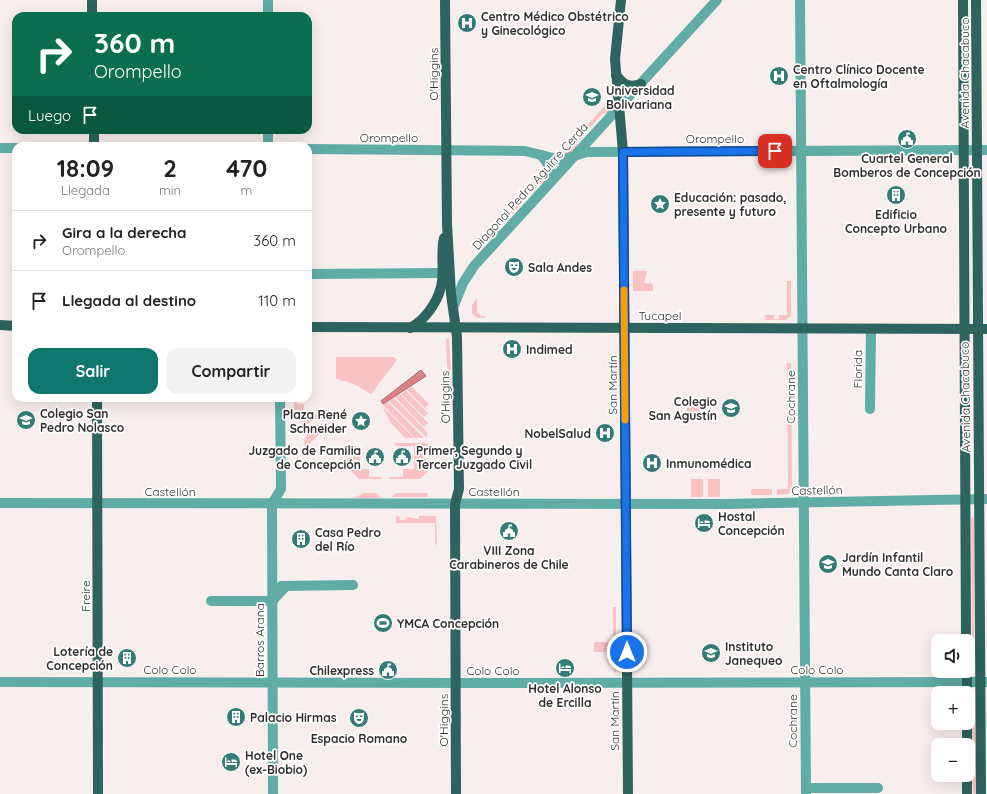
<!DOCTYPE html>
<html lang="es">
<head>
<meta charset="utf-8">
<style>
	body { margin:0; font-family:Quicksand,sans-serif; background:#f2f2f2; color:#222; height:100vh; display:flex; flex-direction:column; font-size:15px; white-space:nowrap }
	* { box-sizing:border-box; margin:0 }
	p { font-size:13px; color:#767676 }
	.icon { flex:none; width:22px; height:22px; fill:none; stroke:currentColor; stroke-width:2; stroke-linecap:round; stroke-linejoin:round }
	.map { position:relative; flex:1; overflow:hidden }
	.drawer { position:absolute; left:12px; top:142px; width:300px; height:260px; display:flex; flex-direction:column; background:#fff; border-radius:12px; box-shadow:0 4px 16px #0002 }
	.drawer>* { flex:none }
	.hud { position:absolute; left:12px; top:12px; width:300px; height:122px; border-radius:12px; box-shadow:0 4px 16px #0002; background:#0b6e4f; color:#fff; overflow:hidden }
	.buttons { position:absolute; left:931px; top:634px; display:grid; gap:8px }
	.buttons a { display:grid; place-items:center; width:44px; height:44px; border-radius:8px; background:#fff; box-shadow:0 4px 16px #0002; font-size:20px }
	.pin { position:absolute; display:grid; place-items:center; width:34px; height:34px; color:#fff; margin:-17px; border-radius:8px; box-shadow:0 2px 6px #0006 }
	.me { position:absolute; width:44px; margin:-22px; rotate:0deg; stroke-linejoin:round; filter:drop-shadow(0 0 3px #0008) }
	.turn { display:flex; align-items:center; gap:14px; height:84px; padding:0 16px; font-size:18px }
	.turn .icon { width:52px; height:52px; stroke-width:2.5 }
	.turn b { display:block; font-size:28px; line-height:34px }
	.then { display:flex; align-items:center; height:38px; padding:0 16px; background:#0003; gap:8px; font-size:15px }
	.eta { display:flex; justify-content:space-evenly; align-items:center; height:68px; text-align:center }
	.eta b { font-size:24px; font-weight:700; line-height:28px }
	.action { display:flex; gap:8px; margin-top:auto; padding:8px 16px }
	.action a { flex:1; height:46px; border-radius:12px; background:#0f766e; color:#fff; font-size:16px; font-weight:700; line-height:46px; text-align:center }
	.action a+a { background:#f2f2f2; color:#222 }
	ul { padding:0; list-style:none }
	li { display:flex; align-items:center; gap:12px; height:60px; padding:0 16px; border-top:1px solid #e0e0e0 }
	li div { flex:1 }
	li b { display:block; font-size:15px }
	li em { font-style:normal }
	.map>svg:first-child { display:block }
	.green { fill:#f9c2c3 }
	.water { fill:#dc8186; stroke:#a9686c }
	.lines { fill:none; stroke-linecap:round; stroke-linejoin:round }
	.minor { stroke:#60ada5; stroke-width:10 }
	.major { stroke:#2d645e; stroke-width:10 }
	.route-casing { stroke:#114b97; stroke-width:10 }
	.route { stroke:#1a73e8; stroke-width:7 }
	.slow { stroke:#f59e0b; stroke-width:7 }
	.labels { text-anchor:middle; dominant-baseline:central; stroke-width:3.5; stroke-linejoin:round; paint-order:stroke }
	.poi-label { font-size:12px; font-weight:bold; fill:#322e2e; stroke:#fff; text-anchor:start }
	.street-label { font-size:12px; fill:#322e2e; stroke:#fff }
</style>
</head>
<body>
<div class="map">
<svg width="987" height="794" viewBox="0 0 987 794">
	<rect width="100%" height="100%" fill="#f8eeee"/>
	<!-- green -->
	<g class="green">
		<path d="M614,95l-1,9 -5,9h-5l-26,30 1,4 -13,10 -3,-3z"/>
		<path d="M542,178h6l-4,7 -4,-2 -33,37 -2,-1z"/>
		<path d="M633,271h14l-3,11 4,2 3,-1 2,2v6h-20z"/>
		<path d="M787,281h4v35l-5,4h-20l-1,-5h9v4h5v-4h8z"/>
		<path d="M477,298v14l4,4h4v2h-8l-5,-5v-8z"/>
		<path d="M446,339h3l5,82 -7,-57z"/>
		<path d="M336,357h58l3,3 -26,34 -17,-10 -18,-5z"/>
		<path d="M787,363h4l1,127 -3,4 -12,1v-6h11z"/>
		<path d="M412,387l17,17 -4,4 -18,-18z"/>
		<path d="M406,391l22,22 -4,4 -23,-23z"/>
		<path d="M400,394l28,29 -4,4 -29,-30z"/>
		<path d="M295,398h2v6h7v10h25v3l-12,1 -11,8 -13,-14z"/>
		<path d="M394,398l33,34v6l-38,-37z"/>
		<path d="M687,398h12v21l-12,-1z"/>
		<path d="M388,402l36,36h-9l-32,-33z"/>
		<path d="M382,406l32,32h-9l-14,-15z"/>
		<path d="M330,423l-26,27c-2,-16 11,-28 26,-27z"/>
		<path d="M395,443h33v9l-5,5 5,5 -4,5 4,4 -8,8h-31v-2h14v-8h11v-23h-19z"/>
		<path d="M351,446h9v23h9v8h12v2h-22l-15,-15 6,-9z"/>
		<rect x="691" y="479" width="12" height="18"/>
		<rect x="708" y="479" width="12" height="18"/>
		<rect x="751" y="489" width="21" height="6"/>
		<path d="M363,493h14l4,5h-26z"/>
		<path d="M397,493h31l-1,4h-36z"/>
		<path d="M396,516h3l1,4h5l1,-3 13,2v-3h17l1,28 -2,1v-22h-39z"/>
		<path d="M971,517l3,1v151l-2,-1z"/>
		<path d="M613,607h3v66l-2,-2 -1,-19h-19v-10h19z"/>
		<path d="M974,694l1,2 1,98h-3l-1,-98z"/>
	</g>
	<!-- water -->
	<path class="water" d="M421,370l5,6 -43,28 -2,-3z"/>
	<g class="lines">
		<!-- minor -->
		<g class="minor">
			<path d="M800,0l6,794"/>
			<path d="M268,16v-16"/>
			<path d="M268,146v-16"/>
			<path d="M0,148h16"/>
			<path d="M308,149l217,2 36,9 26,-8 400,-2"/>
			<path d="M541,155c8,8 11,16 9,27"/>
			<path d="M308,274l133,-1"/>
			<path d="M453,308l10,-25 11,-17 243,-266"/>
			<path d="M870,409l1,-80"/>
			<path d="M0,503l728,1 259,-5"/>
			<path d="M281,586l72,-1"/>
			<path d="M211,601h61l14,-15"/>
			<path d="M0,682l471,1 516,-1"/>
			<path d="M806,788h72"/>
			<path d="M273,794l-1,-290 9,-15 -1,-91"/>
		</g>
		<!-- major -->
		<g class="major">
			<path d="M92,0v16"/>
			<path d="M445,0l2,224 4,70 6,43 2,152 -4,15 1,290"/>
			<path d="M621,0l-6,59 8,93 5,642"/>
			<path d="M963,0l3,641"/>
			<path d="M976,0l5,794"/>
			<path d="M616,75c8,10 13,13 25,9"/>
			<path d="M94,130v16"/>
			<path d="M0,325l16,1"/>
			<path d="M308,327l679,2"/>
			<path d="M410,328c15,-8 27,-25 31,-41 4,-16 -1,-33 3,-49"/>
			<path d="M97,398l1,396"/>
			<path d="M967,671v22"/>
			<path d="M967,723v22"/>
			<path d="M967,775v19"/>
		</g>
	</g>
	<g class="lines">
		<!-- route casing -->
		<g class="route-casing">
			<path id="route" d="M627,652l-4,-500 152,-1"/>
		</g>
		<!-- route -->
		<use href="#route" class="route"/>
		<!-- slow -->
		<path class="slow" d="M624,290l1,130"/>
	</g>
	<!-- icons -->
	<defs>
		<g id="hospital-disc" transform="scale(1)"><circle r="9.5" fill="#347b75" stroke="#fff"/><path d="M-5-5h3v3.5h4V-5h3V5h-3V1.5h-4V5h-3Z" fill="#fff"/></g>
		<g id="university-disc" transform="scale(1)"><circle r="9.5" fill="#347b75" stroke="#fff"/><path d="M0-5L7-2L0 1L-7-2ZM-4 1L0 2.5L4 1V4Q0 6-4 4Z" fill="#fff"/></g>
		<g id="civic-disc" transform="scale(1)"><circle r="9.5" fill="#347b75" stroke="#fff"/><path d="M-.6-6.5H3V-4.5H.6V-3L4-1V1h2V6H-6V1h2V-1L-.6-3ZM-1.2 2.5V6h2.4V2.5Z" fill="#fff"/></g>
		<g id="building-disc" transform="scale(1)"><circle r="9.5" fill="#347b75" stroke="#fff"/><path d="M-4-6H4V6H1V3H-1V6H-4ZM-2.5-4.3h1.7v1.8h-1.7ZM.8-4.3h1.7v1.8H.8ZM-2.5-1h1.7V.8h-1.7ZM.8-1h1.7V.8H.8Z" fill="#fff"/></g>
		<g id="sight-disc" transform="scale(1)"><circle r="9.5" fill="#347b75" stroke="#fff"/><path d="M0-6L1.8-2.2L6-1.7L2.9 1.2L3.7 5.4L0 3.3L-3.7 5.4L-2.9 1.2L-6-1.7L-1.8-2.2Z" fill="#fff"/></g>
		<g id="theatre-disc" transform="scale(1)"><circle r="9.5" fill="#347b75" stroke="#fff"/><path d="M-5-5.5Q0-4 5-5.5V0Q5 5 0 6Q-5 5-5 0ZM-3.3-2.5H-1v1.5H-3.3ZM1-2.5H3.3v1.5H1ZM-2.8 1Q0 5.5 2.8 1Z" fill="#fff"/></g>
		<g id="school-disc" transform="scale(1)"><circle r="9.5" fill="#347b75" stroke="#fff"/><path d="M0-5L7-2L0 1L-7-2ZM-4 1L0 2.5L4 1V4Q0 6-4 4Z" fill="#fff"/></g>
		<g id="hotel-disc" transform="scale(1)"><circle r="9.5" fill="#347b75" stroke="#fff"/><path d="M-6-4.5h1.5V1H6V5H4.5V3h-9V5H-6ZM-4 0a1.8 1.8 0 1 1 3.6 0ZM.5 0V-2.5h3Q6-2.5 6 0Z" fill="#fff"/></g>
		<g id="stadium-disc" transform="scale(1)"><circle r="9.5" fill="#347b75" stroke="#fff"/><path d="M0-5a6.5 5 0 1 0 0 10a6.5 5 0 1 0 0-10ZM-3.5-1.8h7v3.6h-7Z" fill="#fff"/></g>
	</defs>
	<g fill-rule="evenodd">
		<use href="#hospital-disc" x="467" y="23"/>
		<use href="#hospital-disc" x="779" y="76"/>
		<use href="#university-disc" x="592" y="97"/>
		<use href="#civic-disc" x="907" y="139"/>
		<use href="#building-disc" x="896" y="195"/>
		<use href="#sight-disc" x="660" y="204"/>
		<use href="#theatre-disc" x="514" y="267"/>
		<use href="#hospital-disc" x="512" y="349"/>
		<use href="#school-disc" x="731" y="408"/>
		<use href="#school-disc" x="26" y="420"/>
		<use href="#sight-disc" x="361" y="421"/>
		<use href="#hospital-disc" x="605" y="433"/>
		<use href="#civic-disc" x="375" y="457"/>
		<use href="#civic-disc" x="402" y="457"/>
		<use href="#hospital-disc" x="652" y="463"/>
		<use href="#hotel-disc" x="704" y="523"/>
		<use href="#civic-disc" x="509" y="531"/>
		<use href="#building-disc" x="301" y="539"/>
		<use href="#school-disc" x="828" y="564"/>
		<use href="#stadium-disc" x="383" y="623"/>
		<use href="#university-disc" x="711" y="653"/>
		<use href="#building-disc" x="127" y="658"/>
		<use href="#hotel-disc" x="565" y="668"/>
		<use href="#civic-disc" x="388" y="670"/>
		<use href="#building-disc" x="236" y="717"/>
		<use href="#theatre-disc" x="359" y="718"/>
		<use href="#hotel-disc" x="231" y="762"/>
	</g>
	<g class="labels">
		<!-- poi labels -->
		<g class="poi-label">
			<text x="481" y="16">Centro Médico Obstétrico<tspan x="481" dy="14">y Ginecológico</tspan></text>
			<text x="793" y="69">Centro Clínico Docente<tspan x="793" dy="14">en Oftalmología</tspan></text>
			<text x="606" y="90">Universidad<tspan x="606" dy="14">Bolivariana</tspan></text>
			<text x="907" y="158" text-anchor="middle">Cuartel General<tspan x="907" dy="14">Bomberos de Concepción</tspan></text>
			<text x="674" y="197">Educación: pasado,<tspan x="674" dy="14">presente y futuro</tspan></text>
			<text x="896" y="214" text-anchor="middle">Edificio<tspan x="896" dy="14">Concepto Urbano</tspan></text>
			<text x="528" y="267">Sala Andes</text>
			<text x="526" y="349">Indimed</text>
			<text x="717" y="401" text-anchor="end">Colegio<tspan x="717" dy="14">San Agustín</tspan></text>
			<text x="40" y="413">Colegio San<tspan x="40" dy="14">Pedro Nolasco</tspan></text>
			<text x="347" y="414" text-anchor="end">Plaza René<tspan x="347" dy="14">Schneider</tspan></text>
			<text x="591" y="433" text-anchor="end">NobelSalud</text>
			<text x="361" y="450" text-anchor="end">Juzgado de Familia<tspan x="361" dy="14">de Concepción</tspan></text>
			<text x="416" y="450">Primer, Segundo y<tspan x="416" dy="14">Tercer Juzgado Civil</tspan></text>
			<text x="666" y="463">Inmunomédica</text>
			<text x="718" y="516">Hostal<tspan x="718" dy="14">Concepción</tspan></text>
			<text x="315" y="532">Casa Pedro<tspan x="315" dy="14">del Río</tspan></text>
			<text x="509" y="550" text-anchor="middle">VIII Zona<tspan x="509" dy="14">Carabineros de Chile</tspan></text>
			<text x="842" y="557">Jardín Infantil<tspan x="842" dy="14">Mundo Canta Claro</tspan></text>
			<text x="397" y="623">YMCA Concepción</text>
			<text x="725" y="646">Instituto<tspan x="725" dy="14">Janequeo</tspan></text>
			<text x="113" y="651" text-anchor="end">Lotería de<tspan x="113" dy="14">Concepción</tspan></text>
			<text x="374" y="670" text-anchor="end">Chilexpress</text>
			<text x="565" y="688" text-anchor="middle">Hotel Alonso<tspan x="565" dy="14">de Ercilla</tspan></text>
			<text x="250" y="717">Palacio Hirmas</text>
			<text x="359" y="738" text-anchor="middle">Espacio Romano</text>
			<text x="245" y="755">Hotel One<tspan x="245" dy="14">(ex-Biobio)</tspan></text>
		</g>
		<!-- street labels -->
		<g class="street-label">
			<text transform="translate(964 73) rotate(-90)">Avenida Chacabuco</text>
			<text transform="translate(433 74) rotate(-90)">O'Higgins</text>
			<text x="389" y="137">Orompello</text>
			<text x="715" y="138">Orompello</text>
			<text transform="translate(530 186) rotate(-48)">Diagonal Pedro Aguirre Cerda</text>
			<text x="660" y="315">Tucapel</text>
			<text transform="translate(857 369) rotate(-90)">Florida</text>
			<text transform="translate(612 385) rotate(-90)">San Martín</text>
			<text transform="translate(445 397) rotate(-91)">O'Higgins</text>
			<text transform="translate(790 397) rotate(-90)">Cochrane</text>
			<text transform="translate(965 397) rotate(-91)">Avenida Chacabuco</text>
			<text transform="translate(817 490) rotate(-1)">Castellón</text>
			<text x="170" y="491">Castellón</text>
			<text x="494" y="491">Castellón</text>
			<text transform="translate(85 596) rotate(-90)">Freire</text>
			<text transform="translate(259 640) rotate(-90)">Barros Arana</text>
			<text x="170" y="669">Colo Colo</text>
			<text x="817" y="669">Colo Colo</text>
			<text x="493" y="670">Colo Colo</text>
			<text transform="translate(443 720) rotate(-90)">O'Higgins</text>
			<text transform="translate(614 721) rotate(-90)">San Martín</text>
			<text transform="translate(792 721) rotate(-90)">Cochrane</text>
		</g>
	</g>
</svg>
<div class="buttons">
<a><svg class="icon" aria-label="sound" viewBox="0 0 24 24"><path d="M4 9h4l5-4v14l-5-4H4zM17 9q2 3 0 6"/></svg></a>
<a>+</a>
<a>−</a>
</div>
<div class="pin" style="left:775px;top:151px;background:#d93025"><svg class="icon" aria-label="arrive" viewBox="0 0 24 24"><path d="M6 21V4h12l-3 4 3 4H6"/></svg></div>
<svg class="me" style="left:627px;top:652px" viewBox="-20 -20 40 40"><circle r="17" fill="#1a73e8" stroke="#fff" stroke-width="3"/><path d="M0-11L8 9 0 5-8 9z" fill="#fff"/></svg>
<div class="hud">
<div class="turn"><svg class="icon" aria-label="right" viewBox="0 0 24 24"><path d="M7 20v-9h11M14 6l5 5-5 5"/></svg><div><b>360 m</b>Orompello</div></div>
<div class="then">Luego<svg class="icon" aria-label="arrive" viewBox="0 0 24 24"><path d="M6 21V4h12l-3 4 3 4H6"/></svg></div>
</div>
<section class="drawer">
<div class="eta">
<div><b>18:09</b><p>Llegada</p></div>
<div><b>2</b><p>min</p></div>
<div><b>470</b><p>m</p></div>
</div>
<ul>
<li><svg class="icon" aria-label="right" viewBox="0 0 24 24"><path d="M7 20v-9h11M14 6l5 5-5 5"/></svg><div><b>Gira a la derecha</b><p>Orompello</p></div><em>360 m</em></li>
<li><svg class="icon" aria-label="arrive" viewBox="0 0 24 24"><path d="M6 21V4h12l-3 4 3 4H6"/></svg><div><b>Llegada al destino</b></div><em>110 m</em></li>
</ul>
<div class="action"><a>Salir</a><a>Compartir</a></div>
</section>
</div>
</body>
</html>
